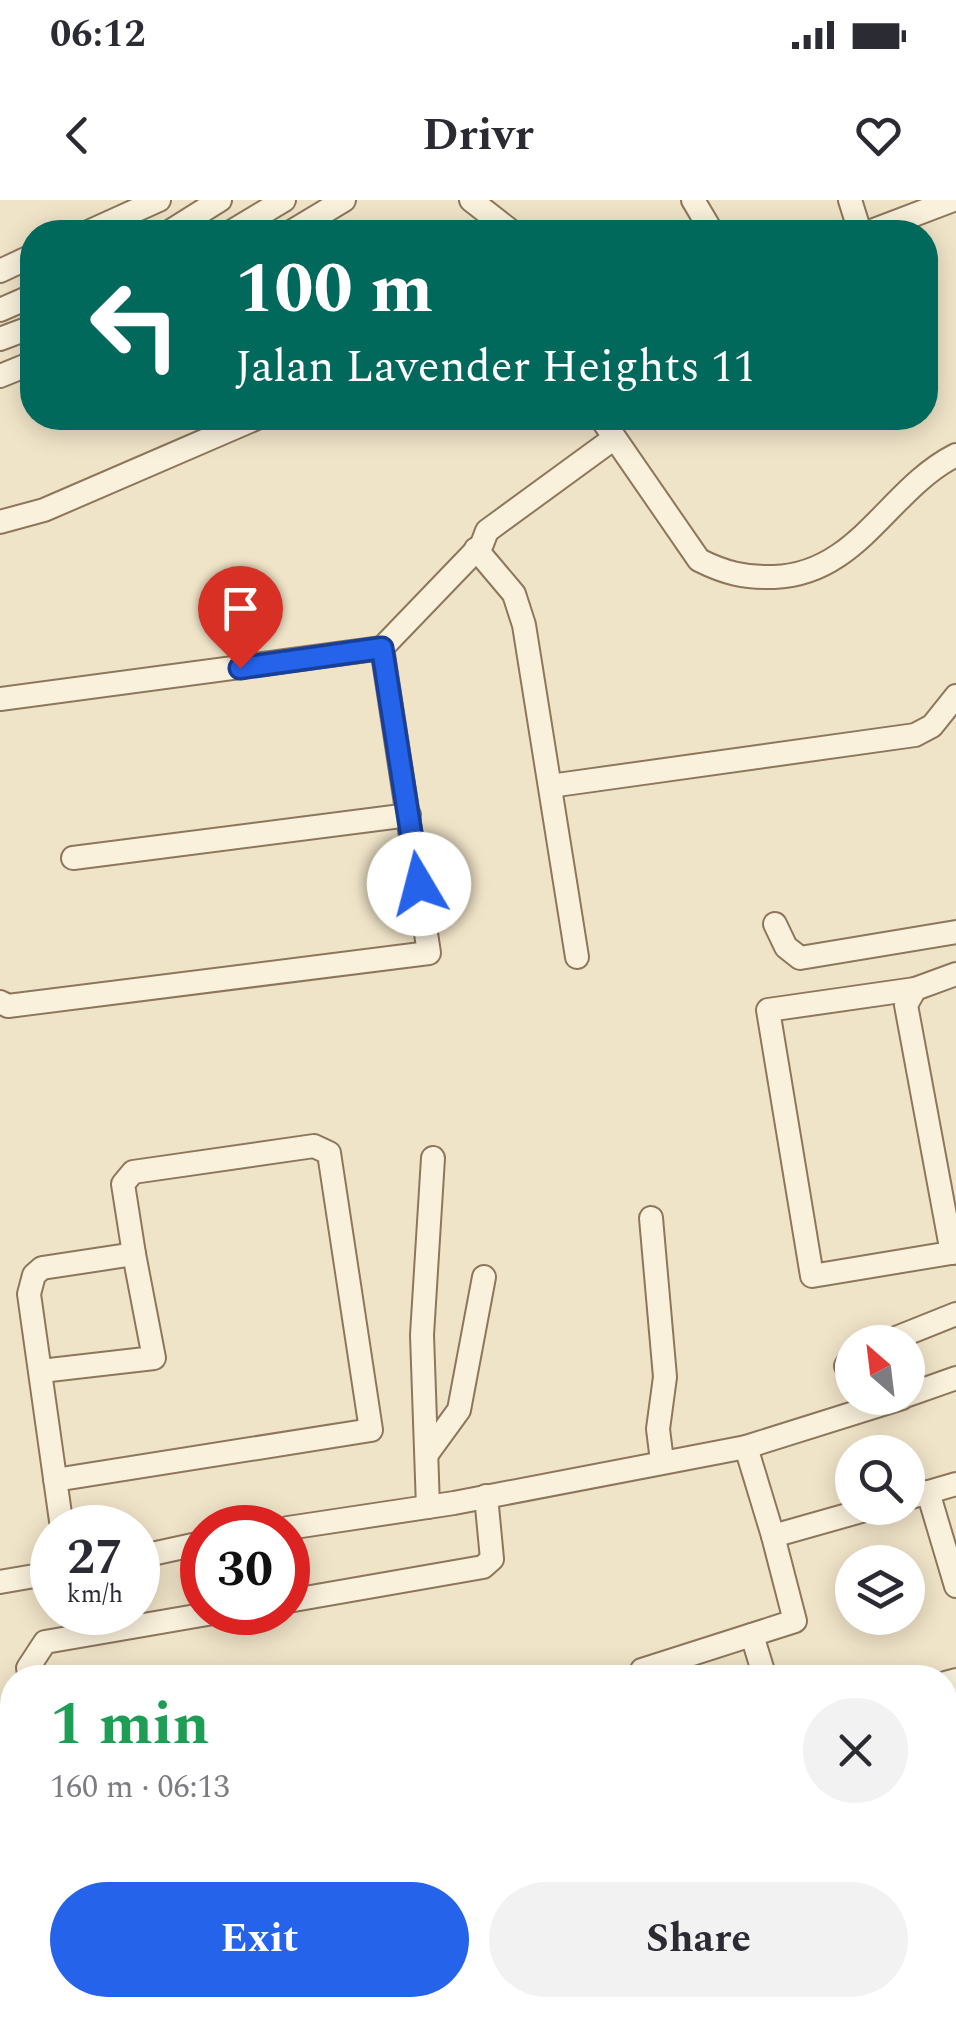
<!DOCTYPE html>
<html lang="en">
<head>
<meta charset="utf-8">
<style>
	body { margin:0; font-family:Spectral,serif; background:#f2f2f3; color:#2b2b33; height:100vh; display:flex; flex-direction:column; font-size:38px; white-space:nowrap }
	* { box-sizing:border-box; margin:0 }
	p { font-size:32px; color:#7c7c81 }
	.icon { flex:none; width:55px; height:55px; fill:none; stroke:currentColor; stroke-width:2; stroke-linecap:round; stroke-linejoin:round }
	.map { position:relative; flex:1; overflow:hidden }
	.side { position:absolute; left:0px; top:1465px; width:958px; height:352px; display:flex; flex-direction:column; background:#fff; border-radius:40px 40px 0 0; box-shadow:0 5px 25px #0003 }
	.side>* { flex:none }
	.banner { position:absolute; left:20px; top:20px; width:918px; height:210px; border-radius:40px; box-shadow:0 5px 25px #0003; background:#00695c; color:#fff; overflow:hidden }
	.needle { width:65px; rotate:332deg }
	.fabs { position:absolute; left:835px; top:1125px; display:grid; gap:20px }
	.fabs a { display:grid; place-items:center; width:90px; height:90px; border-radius:50%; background:#fff; box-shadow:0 5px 25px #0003; font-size:50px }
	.speed { position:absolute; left:30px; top:1305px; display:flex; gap:20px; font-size:50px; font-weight:700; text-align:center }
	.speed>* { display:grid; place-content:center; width:130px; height:130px; border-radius:50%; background:#fff; box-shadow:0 5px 25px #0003; line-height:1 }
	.speed small { font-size:25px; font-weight:400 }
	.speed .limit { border:15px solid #d22; background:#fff; color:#111 }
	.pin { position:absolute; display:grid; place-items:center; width:85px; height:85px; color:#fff; margin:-102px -42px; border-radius:50% 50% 50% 0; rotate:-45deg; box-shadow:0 0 10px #0007 }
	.pin .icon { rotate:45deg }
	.me { position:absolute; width:110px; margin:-55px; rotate:352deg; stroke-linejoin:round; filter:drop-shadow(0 0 8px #0008) }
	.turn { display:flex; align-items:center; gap:35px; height:210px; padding:0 50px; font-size:45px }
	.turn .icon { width:130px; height:130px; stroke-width:2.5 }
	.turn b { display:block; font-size:70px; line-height:85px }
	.round { display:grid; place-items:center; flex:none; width:105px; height:105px; border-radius:52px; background:#f2f2f3 }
	.overview { display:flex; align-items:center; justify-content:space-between; height:170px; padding:0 50px }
	h1 { font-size:60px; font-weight:700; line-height:75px; color:#1e9e55 }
	.cta { display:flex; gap:20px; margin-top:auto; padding:20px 50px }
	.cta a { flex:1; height:115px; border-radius:60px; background:#2563eb; color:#fff; font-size:40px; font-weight:700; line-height:115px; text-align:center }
	.cta a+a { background:#f2f2f3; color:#2b2b33 }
	.status { display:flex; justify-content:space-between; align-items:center; height:70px; padding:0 50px; background:#fff; direction:ltr }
	.status svg { height:28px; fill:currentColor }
	header { display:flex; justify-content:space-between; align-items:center; height:130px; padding:0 50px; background:#fff; font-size:45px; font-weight:700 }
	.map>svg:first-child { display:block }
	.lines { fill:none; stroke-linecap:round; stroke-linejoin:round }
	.minor-casing { stroke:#8d765c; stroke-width:26 }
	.minor { stroke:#faf1dc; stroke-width:22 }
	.route-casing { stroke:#184099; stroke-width:25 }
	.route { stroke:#2563eb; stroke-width:18 }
</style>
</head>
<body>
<div class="status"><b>06:12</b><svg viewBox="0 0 49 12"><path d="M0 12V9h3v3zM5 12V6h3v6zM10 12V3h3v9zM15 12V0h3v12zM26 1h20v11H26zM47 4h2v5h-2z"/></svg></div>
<header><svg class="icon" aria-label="back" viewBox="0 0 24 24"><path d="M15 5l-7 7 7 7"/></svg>Drivr<svg class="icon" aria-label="heart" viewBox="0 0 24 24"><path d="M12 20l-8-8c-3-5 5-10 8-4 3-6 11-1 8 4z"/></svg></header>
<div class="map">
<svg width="956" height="1817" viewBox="0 0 956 1817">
	<rect width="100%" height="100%" fill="#f0e4c8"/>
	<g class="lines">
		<!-- minor casing -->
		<g class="minor-casing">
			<g id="minor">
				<path d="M471,0l41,32"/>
				<path d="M693,0l19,32"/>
				<path d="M850,0l10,32"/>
				<path d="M88,32l71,-32"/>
				<path d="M169,32l51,-32"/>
				<path d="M231,32l53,-32"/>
				<path d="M291,32l53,-32"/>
				<path d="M869,32l84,-32"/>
				<path d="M0,71l32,-15"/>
				<path d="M0,110l32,-14"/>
				<path d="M0,139l32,-12"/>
				<path d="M0,176l32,-13"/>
				<path d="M601,218l98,142c26,13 46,18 75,17 85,-3 114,-88 182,-122"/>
				<path d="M0,322l44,-12 213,-92"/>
				<path d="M476,349l38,45 10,31 53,332"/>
				<path d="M382,448l100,-104 5,-13 126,-92"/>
				<path d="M0,499l382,-51"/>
				<path d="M550,586l365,-51 17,-9 24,-30"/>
				<path d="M73,658l336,-43"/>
				<path d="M775,724l11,23 14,11 156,-26"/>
				<path d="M915,789l-147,21 44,266 144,-24"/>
				<path d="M0,802l8,4 421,-53 -47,-305"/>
				<path d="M651,1018l14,159 -7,52 4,32"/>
				<path d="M952,1053l-46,-248 9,-16 41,-15"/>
				<path d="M886,1142l70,-28"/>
				<path d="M852,1156l-6,10 6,13"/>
				<path d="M41,1171l113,-13 -20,-104"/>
				<path d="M908,1195l48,-17"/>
				<path d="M746,1247l27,89 99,-28"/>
				<path d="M427,1254l32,-44 25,-133"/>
				<path d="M55,1280l316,-50 -42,-277 -15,-7 -181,26 -10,12 11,70 -92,14 -8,7 -5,19 33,234"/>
				<path d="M928,1292l28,94"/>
				<path d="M908,1298l48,-14"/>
				<path d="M428,1307l-6,-172 11,-177"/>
				<path d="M288,1328l166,-25 292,-56 156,-49"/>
				<path d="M138,1357l64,-14"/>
				<path d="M0,1382l52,-9"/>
				<path d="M288,1401l195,-34 9,-8 -6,-63"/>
				<path d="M752,1435l13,43"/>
				<path d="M642,1470l153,-49 -22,-85"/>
				<path d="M30,1478l-2,-10 17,-26 174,-30"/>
				<path d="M945,1483l11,-3"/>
				<path d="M0,1595l12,24"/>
				<path d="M945,1670l11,-4"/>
				<path d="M945,1699l11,-3"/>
				<path d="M945,1734l10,22"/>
				<path d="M113,1805l6,12"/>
				<path d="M456,1805l11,12"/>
				<path d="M507,1805l5,12"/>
				<path d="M432,1817l16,-12"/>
				<path d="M657,1817l56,-12"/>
			</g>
		</g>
		<!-- minor -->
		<use href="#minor" class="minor"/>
	</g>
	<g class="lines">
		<!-- route casing -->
		<g class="route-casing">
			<path id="route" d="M240,468l142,-20 37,236"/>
		</g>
		<!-- route -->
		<use href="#route" class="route"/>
	</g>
</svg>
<div class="fabs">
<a><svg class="needle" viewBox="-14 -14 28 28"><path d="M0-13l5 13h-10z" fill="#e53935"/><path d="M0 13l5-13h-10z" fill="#7c7c81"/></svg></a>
<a><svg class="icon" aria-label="search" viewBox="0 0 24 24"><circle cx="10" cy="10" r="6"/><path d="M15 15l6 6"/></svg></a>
<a><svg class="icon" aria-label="layers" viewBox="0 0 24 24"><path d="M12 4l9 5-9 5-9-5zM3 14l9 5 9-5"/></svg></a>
</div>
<div class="speed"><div>27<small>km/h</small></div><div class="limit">30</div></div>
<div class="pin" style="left:240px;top:468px;background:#d93025"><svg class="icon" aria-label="arrive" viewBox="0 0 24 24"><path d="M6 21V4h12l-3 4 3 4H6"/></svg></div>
<svg class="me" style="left:419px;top:684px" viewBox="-20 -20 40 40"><circle r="19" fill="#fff"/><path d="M0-13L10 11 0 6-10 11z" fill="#2563eb"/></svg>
<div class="banner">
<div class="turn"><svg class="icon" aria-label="left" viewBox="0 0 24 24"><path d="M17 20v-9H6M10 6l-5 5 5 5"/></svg><div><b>100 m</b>Jalan Lavender Heights 11</div></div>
</div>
<section class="side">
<div class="overview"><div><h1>1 min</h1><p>160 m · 06:13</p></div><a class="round"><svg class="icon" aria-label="close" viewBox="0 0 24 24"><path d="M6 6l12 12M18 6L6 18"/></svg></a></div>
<div class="cta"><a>Exit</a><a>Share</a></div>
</section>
</div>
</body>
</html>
